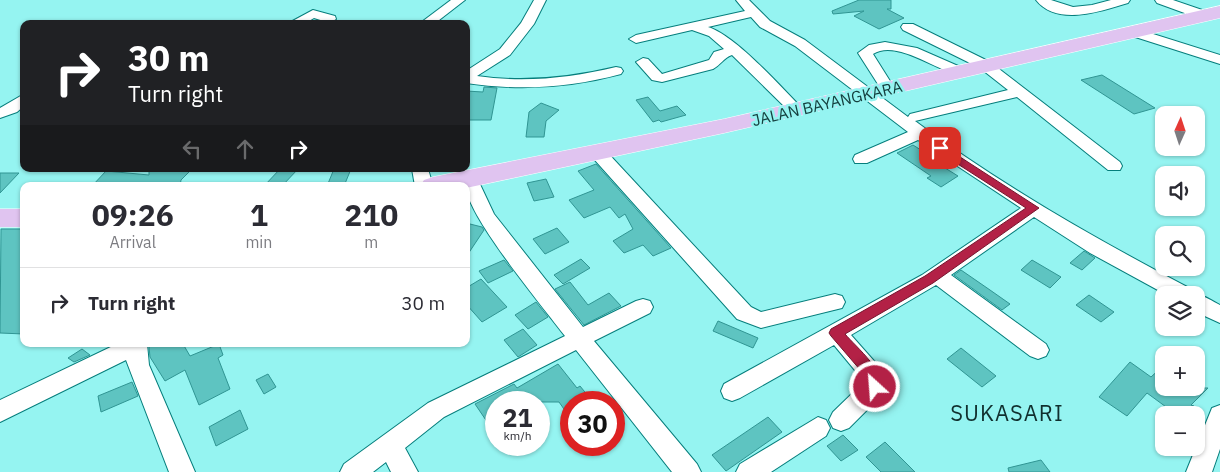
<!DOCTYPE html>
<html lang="en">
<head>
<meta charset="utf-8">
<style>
	body { margin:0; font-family:"IBM Plex Sans",sans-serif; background:#f7f7f7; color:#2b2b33; height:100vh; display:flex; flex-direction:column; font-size:19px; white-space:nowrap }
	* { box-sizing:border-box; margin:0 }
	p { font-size:16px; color:#7c7c81 }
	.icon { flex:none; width:28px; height:28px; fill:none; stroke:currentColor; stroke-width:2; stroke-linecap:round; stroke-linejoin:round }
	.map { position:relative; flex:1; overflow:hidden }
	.details { position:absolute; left:20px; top:182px; width:450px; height:165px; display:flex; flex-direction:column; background:#fff; border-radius:10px; box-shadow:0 1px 4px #0004 }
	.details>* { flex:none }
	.banner { position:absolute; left:20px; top:20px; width:450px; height:152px; border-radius:10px; box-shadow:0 1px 4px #0004; background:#202124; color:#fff; overflow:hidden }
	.needle { width:32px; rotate:3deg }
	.tools { position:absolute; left:1155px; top:106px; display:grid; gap:10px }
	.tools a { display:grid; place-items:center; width:50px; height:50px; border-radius:10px; background:#fff; box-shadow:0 1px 4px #0004; font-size:25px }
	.speed { position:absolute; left:485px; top:391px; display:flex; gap:10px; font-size:25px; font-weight:700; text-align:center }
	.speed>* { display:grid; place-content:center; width:65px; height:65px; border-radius:50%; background:#fff; box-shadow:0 1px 4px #0004; line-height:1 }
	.speed small { font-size:12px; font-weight:400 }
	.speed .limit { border:8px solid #d22; background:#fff; color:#111 }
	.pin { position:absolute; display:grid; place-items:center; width:42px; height:42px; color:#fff; margin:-21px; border-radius:10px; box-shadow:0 2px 8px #0006 }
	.me { position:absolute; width:55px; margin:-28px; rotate:334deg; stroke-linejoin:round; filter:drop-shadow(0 0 4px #0008) }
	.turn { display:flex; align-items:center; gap:18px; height:105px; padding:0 25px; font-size:22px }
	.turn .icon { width:65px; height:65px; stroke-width:2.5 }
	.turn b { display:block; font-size:35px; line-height:42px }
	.lanes { display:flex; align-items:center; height:48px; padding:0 25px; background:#0003; justify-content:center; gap:25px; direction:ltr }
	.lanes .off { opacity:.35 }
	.eta { display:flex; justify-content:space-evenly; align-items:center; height:85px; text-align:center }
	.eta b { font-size:30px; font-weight:700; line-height:35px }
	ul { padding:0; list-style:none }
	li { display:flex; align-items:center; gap:15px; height:70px; padding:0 25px; border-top:1px solid #e1e1e2 }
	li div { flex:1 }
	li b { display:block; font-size:19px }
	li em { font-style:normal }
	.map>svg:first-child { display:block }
	.building { fill:#5ec4c1; stroke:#309593 }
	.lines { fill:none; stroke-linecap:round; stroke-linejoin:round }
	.minor-casing { stroke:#057e7c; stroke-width:2 }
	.highway-casing { stroke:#fff; stroke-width:1 }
	.minor { fill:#fff; fill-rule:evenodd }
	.highway { fill:#e0c4f0; fill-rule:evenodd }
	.route { fill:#b32146; stroke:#74152e }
	.labels { text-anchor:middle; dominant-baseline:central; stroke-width:5; stroke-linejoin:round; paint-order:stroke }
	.street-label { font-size:16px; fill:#143e3d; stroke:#95f4f1 }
	.near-quarter-label { font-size:22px; letter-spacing:1px; fill:#102f2e; stroke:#95f4f1 }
</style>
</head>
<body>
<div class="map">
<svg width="1220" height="472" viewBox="0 0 1220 472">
	<rect width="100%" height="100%" fill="#95f4f1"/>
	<!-- building -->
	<g class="building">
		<path d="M859,0h32v9h-4l17,9 -25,11 -25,-13 10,-5 -31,3 -1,-3z"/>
		<path d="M1102,75l53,33 -21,6 -53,-34z"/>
		<path d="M484,87l13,1 -6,32h-25v-29l17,1z"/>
		<path d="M648,97l12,14 17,-5 9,9 -25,7 -2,-2 -6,2 -17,-22z"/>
		<path d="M541,103l18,7 -13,11 -2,16h-18l3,-25z"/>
		<path d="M913,145l19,12 -3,1 29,18 -17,11 -14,-9 4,-2 -34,-23z"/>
		<path d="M596,164l75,84 -18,8 -10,-11 -19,8 -11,-12 20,-12 -8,-15 -6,4 -9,-11 -26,11 -15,-18 25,-10 -16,-19z"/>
		<path d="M149,169h43l-11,11 -1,6h-88l14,-15 43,4z"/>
		<path d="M280,169h18l-16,17h-18z"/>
		<path d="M334,169h17l-7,17h-17z"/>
		<path d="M0,173h19l-19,20z"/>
		<path d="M546,179l8,18 -20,4 -7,-18z"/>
		<path d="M466,223l16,4 2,3 -18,27z"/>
		<path d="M557,228l12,14 -24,12 -12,-15z"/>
		<path d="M1,229h23v105l-24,-1z"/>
		<path d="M1084,251l11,7 -13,12 -12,-7z"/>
		<path d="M581,259l9,9 -27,16 -9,-9z"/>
		<path d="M504,260l9,11 -25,12 -9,-12z"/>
		<path d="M1032,260l29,17 -11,11 -29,-18z"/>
		<path d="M961,270l29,20 20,14 -8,6 -48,-35z"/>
		<path d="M481,279l26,28 -25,15 -16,-18v-16z"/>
		<path d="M570,282l18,23 21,-12 12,13 -37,19 -29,-36z"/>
		<path d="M1089,295l25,17 -13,10 -25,-17z"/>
		<path d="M536,302l12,15 -20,12 -13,-14z"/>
		<path d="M718,321l40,17 -5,10 -40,-17z"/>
		<path d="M523,329l14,16 -19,12 -14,-17z"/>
		<path d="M156,344h27l7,12 29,-12 4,11 -5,3 12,31 -31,16 -14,-35 -20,11 -15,-24 -1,-10z"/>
		<path d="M961,348l35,28 -14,11 -35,-28z"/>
		<path d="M82,349l8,6 -16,7 -6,-4z"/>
		<path d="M1130,362l21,15 13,-12v23h44l-17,17 3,1 -8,9h-9l-30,-22 -20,23 -28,-19z"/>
		<path d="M558,364l19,24 3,-2 13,16h-22v17l-12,-17h-63v33l-21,-31 39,-20 3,4z"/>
		<path d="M268,374l8,13 -12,7 -8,-14z"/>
		<path d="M132,382l6,14 -37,16 -3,-16z"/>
		<path d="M240,410l8,19 -32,17 -7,-19z"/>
		<path d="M768,417l14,15 -56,39 -14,-16z"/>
		<path d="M843,435l15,15 -17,11 -14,-15z"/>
		<path d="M885,442l30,30h-34l-15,-15z"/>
		<path d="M1041,460l9,12h-41l-1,-4z"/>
	</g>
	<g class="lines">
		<!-- minor casing -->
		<g class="minor-casing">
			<g id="minor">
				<path d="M451,0h14l-31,24h-15z"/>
				<path d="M534,0h12l-12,24 -24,31 -33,21c48,7 93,2 139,-9l5,1 2,3 -2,3c-52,14 -102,17 -155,9v-12l34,-22 21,-26z"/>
				<path d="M736,0h13l21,21 35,19 103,77 2,-3 98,-24 -28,-22 -77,-38 -2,-3 2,-3h10l77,38 130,100 2,4 -2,4h-12l-91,-73 -102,24c86,64 181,118 276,168l3,6c9,-1 18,6 26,10v18l-24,-11v-17h-29l-77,-42 -56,-36 -83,58 95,69 3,6 -3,6 -8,3 -8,-3 -94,-71 -85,50 31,35 4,17 -3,7 -34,34 -8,3 -8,-3 -4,-8 4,-8 30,-29v-3l-29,-35 -94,53 -8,3 -8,-3 -3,-7 3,-7 198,-109 99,-67 -103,-68 -51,23h-12l-2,-4 2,-4 53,-23 -113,-86 -35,-19 -9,-10 -43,10c28,9 71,58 93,80l3,3 -3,3h-10l-59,-58c-9,3 -11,10 -19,14l-51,13 -10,-2 -16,-18 7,-4 5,1 14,15 47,-14 5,-8 10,-3 -15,-13 -17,-6 -56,13 -7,-4 7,-4 109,-24z"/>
				<path d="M1036,0h15l22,7 19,-2 19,-5h19l-2,3c-26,8 -71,24 -92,-3z"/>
				<path d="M1155,0h18l38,13 1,3 -6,4 -5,-1 -44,-16z"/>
				<path d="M313,10l22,6 1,3 -6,4 -16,-5 -10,6h-17z"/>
				<path d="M1134,28l86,27v9l-91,-29 -2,-3z"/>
				<path d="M885,42l32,6 48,21 2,3 -7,4c-24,-6 -64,-37 -87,-22l22,35 -2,3h-10l-25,-39 11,-8z"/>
				<path d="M24,94v12l-7,6 -17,6v-10z"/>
				<path d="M599,149l6,1 146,157 10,5 74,-18 7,2 3,6 -3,6 -81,20 -24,-9 -144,-161 -2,-4 2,-4z"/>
				<path d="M412,169h16l5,17h-18z"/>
				<path d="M469,174l6,2 3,4 16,34 89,113 53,-26 7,-2 7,2 3,6 -3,6 -56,28 103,123 4,8h-29l-96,-122 -132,67 -39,31 13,24h-27l-5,-10 -13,10h-33l4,-8 84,-61 137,-67c-21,-28 -99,-121 -99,-150h-3l-3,-6 3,-4z"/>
				<path d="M117,344h30l2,21 46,107h-26l-43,-112 -126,62v-22z"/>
				<path d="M1220,405v44l-8,23h-26l26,-64z"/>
				<path d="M818,417l8,3 4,8 -4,8 -55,36h-35l4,-8z"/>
			</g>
		</g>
		<!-- highway casing -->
		<g class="highway-casing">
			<g id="highway">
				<path d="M1220,6v12l-496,115 -258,55 -46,-2 4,-6 9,-3 291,-58z"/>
				<rect x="0" y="209" width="24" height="18"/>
			</g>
		</g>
		<!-- minor -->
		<use href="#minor" class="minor"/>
		<!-- highway -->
		<use href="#highway" class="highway"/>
	</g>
	<!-- route -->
	<path class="route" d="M940,144l99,64 -106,75 -88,51c11,13 44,40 35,58l-5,1 -5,-1 -2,-13 -37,-43 -2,-3 2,-4 94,-53 101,-68 -90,-58v-5z"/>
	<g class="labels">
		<!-- street labels -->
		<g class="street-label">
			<text transform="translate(827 103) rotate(-13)">JALAN BAYANGKARA</text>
		</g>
		<!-- near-quarter labels -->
		<g class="near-quarter-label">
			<text x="1007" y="412">SUKASARI</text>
		</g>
	</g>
</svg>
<div class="tools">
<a><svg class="needle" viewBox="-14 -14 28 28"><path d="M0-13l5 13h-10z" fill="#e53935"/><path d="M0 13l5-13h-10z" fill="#7c7c81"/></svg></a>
<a><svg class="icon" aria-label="sound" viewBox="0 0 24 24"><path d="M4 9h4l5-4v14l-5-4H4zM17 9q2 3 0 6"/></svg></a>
<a><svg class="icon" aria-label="search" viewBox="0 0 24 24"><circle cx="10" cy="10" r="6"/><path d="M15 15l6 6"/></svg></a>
<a><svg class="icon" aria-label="layers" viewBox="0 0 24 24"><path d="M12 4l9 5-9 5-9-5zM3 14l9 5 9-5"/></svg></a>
<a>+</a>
<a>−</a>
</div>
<div class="speed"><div>21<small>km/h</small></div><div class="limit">30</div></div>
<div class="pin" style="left:940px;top:148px;background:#d93025"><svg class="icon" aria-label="arrive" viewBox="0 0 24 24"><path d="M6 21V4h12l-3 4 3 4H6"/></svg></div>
<svg class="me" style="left:875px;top:387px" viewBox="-20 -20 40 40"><circle r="17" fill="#b32146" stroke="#fff" stroke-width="3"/><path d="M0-11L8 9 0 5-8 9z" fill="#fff"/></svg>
<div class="banner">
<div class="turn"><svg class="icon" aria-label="right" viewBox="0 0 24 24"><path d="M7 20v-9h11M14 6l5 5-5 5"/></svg><div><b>30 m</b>Turn right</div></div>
<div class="lanes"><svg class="icon off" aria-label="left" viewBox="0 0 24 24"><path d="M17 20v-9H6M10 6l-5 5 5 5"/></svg><svg class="icon off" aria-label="ahead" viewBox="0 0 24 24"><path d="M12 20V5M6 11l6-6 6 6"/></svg><svg class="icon" aria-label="right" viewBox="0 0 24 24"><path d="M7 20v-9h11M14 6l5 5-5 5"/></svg></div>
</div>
<section class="details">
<div class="eta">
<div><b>09:26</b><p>Arrival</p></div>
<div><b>1</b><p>min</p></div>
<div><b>210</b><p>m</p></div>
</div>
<ul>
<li><svg class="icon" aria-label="right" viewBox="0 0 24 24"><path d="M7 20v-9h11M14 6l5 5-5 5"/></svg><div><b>Turn right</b></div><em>30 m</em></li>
</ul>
</section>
</div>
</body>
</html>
